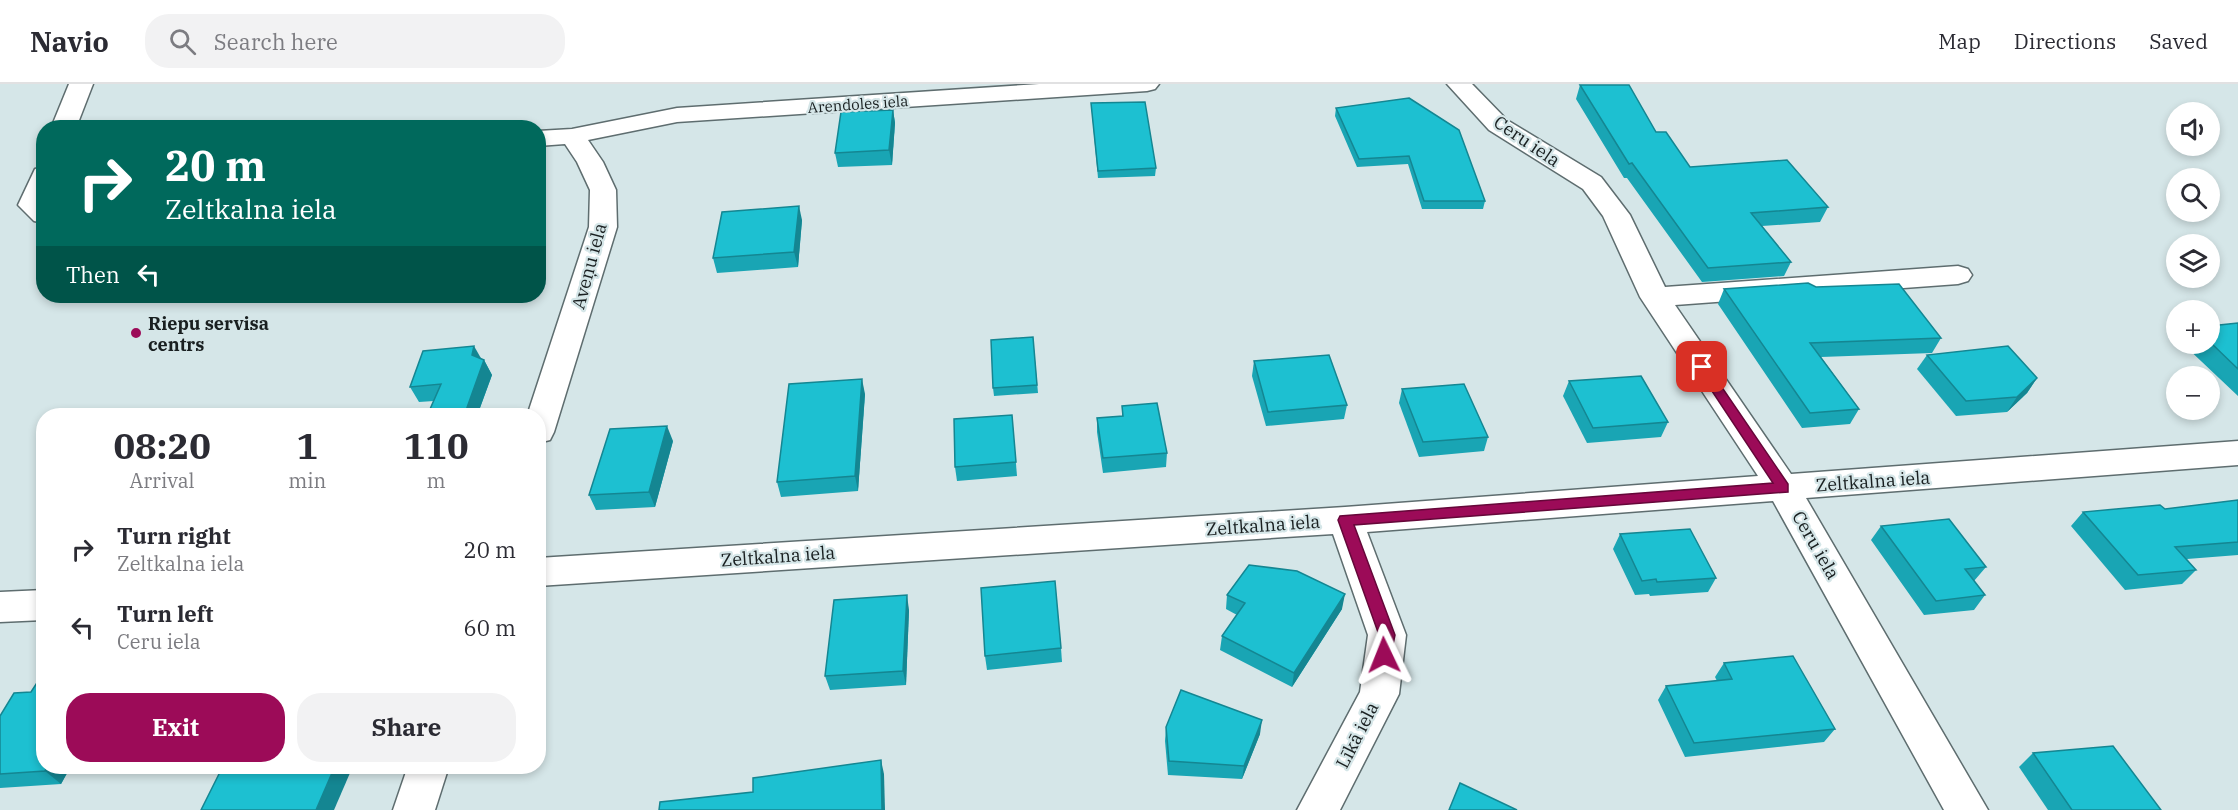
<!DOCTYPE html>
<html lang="en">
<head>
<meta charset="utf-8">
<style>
	body { margin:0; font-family:"IBM Plex Serif",serif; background:#f2f2f3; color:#2b2b33; height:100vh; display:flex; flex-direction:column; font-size:22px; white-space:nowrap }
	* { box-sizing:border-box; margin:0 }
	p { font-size:20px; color:#7c7c81 }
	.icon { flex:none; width:33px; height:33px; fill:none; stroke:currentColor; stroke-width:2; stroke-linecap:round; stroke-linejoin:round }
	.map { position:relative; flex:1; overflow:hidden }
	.side { position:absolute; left:36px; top:324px; width:510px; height:366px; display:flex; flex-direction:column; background:#fff; border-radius:24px; box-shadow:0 3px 9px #0003 }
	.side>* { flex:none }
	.banner { position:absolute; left:36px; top:36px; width:510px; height:183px; border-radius:24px; box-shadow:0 3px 9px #0003; background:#00695c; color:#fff; overflow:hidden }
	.buttons { position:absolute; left:2166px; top:18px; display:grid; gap:12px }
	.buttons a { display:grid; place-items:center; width:54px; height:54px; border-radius:50%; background:#fff; box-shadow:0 3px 9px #0003; font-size:30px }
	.pin { position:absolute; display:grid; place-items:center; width:51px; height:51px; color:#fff; margin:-26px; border-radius:12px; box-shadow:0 3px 9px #0006 }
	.me { position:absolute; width:66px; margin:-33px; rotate:358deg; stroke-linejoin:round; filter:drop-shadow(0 0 4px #0008) }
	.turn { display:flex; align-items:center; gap:21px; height:126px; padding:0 30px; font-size:27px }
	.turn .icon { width:78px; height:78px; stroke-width:2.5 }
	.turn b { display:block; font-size:42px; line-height:51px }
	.then { display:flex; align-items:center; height:57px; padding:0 30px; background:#0003; gap:12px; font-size:22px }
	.eta { display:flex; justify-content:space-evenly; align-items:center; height:102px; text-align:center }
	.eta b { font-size:36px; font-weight:700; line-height:42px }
	.primary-button { display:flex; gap:12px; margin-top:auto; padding:12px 30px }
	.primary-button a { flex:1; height:69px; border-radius:24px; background:#9c0b58; color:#fff; font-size:24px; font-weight:700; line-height:69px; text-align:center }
	.primary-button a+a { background:#f2f2f3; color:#2b2b33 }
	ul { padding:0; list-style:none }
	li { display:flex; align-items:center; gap:18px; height:78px; padding:0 30px }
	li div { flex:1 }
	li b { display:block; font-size:22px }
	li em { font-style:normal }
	header { display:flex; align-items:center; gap:36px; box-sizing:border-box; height:84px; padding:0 30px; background:#fff; border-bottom:2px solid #e1e1e2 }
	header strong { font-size:28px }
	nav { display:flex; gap:33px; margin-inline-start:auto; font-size:21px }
	.search { width:420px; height:54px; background:#f2f2f3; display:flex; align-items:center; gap:15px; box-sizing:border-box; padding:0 21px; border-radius:24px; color:#7c7c81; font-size:22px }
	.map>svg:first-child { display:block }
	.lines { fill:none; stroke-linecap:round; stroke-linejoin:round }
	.minor-casing { stroke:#5e6d6f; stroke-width:3 }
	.minor { fill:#fff; fill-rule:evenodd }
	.wall { fill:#19a5b4 }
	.shaded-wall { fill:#148692 }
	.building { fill:#1dc0d1; stroke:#148692; stroke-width:1.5 }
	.route { fill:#9c0b58; stroke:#650739; stroke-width:1.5 }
	.poi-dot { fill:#9c0b58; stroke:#d5e6e8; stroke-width:2 }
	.labels { text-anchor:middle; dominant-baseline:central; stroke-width:4.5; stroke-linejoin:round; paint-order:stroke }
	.far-street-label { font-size:15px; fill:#191f20; stroke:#d5e6e8 }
	.street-label { font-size:18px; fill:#191f20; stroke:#d5e6e8 }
	.poi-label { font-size:18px; font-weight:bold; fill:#191f20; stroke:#d5e6e8; text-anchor:start }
</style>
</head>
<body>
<header>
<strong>Navio</strong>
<div class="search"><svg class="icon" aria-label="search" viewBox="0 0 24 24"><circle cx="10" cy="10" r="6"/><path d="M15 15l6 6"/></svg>Search here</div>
<nav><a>Map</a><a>Directions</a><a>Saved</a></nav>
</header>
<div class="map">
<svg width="2238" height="726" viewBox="0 0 2238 726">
	<rect width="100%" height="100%" fill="#d5e6e8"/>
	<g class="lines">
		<!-- minor casing -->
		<g class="minor-casing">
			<g id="minor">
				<path d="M69,0h24l-17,44h-25z"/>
				<path d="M1039,0h120l-4,5 -8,2 -470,31 -89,18 15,22 13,28 1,37 -63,205 -4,8 -12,3v-27h-11l62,-189 1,-37 -13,-28 -12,-18 -27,2v-15l34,-2 105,-21z"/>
				<path d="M1447,0h25l35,36 94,57 29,38 35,72 293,-21 10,3 4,6 -4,6 -10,3 -283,21 116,169 447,-33v24l-432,33 182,312h-44l-171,-309 -406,31 39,103 -7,59 -59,116h-43l63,-118 8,-57 -35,-101 -795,52v-28l807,-51 413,-31 -118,-179 -37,-81 -20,-27 -94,-59z"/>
				<path d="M44,83v56l-10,-2 -16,-16 17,-36z"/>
				<path d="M44,506v30l-44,2v-30z"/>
				<path d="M408,682h41l-14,44h-42z"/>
			</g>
		</g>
		<!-- minor -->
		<use href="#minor" class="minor"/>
	</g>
	<!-- wall -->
	<g class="wall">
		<path d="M1580,1l76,47 34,35 138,40 -8,15 -58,4 29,36 -7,14 -82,6 -75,-104h-3l-48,-79z"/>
		<path d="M1091,19l65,65 -1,8 -57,2z"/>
		<path d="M1336,24l149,93 -2,8h-61l-14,-45 -51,3 -22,-51z"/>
		<path d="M893,26l2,13 -3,42 -54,2 -3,-14z"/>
		<path d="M802,136l-4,47 -81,6 -4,-15z"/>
		<path d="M1816,203l125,51 -9,15 -111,4 38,52 -9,15 -48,4 -84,-124 6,-15z"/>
		<path d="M2238,239v73l-55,-52h27v-18z"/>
		<path d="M1033,253l5,56 -44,3 -1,-8z"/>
		<path d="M1927,271l110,23 -10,15 -20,19 -51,4 -39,-47z"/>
		<path d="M481,275l3,1 8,15 -15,41h-50l7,-15 -15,1 -9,-15z"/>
		<path d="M1254,277l93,44 -3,14 -78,7 -14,-50z"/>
		<path d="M1569,297l99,41 -7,15 -74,6 -24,-47z"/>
		<path d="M1402,305l86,48 -4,14 -65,6 -20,-54z"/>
		<path d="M865,310l-7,97 -77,6 -4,-15z"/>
		<path d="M1122,322l45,47 -1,14 -63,6 -6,-41v-14l25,-2z"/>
		<path d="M1012,331l5,61 -60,5 -2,-14z"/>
		<path d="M673,357l-18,66 -59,3 -7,-15z"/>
		<path d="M2238,416v55l-51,4 9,11 -14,14 -57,6 -54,-64 12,-14 82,-3z"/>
		<path d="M1881,442l105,41 -12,14 11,14 -11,15 -50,5 -53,-75z"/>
		<path d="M1620,450l96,44 -8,14 -58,4 -1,-2 -14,1 -22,-46z"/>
		<path d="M1227,511l115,14 -50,78 -72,-37 2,-14 15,-21 -11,-6z"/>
		<path d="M909,526l-3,75 -76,5 -5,-14z"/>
		<path d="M1061,564l1,14 -75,8 -2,-14z"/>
		<path d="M1724,579l111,66 -11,13 -139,15 -27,-57 8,-14 51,-5 -2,-4z"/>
		<path d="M31,608l13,74h27l-10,18 -61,4v-72z"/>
		<path d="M1166,643l94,7 -18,45 -74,-4 -3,-34z"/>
		<path d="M2033,669l128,57h-113l-29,-43z"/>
	</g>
	<!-- shaded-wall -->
	<g class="shaded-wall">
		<path d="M893,26l2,13 -3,42 -3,-15z"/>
		<path d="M799,122l3,14 -4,47 -4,-15z"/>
		<path d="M474,262l8,14 -10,-5z"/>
		<path d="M484,276l8,15 -15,41h-13z"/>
		<path d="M2037,294l-10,15 -20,19 10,-15z"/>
		<path d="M862,295l3,15 -7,97 -3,-15z"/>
		<path d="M667,342l6,15 -18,66 -6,-15z"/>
		<path d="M1345,510l-3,15 -50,78 2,-14z"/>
		<path d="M907,511l2,15 -3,75 -3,-14z"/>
		<path d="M1262,636l-2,14 -18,45 2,-13z"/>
		<path d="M881,676l3,14 1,36h-3z"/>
		<path d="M47,682h24l-10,18 -16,-13z"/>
		<path d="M335,682h18l-19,44h-18z"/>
	</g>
	<!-- building -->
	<g class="building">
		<path d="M1580,1h49l27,47h10l24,35 97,-7 41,47 -77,6 40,49 -83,6 -76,-105 -3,1z"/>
		<path d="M1409,14l50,32 26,71h-61l-15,-45 -50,3 -23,-51z"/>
		<path d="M1145,18l11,66 -58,3 -7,-68z"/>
		<path d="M893,26l-4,40 -54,3 6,-41z"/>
		<path d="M799,122l-5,46 -81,6 9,-46z"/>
		<path d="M1808,199l8,4 83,-3 42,54 -131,5 49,66 -49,4 -86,-124z"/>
		<path d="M2238,239v46l-28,-27v-16z"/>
		<path d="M1033,253l4,48 -44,3 -2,-48z"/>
		<path d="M474,262l-2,9 12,5 -20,56h-37l14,-32 -31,3 13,-36z"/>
		<path d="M2008,262l29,32 -20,19 -51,4 -39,-46z"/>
		<path d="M1329,271l18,50 -79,7 -14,-51z"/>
		<path d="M1641,292l27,46 -75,6 -24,-47z"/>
		<path d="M862,295l-7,97 -78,6 12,-98z"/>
		<path d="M1464,300l24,53 -65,5 -21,-53z"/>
		<path d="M1157,319l10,50 -64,5 -6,-40 26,-2 -1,-10z"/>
		<path d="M1012,331l4,47 -61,5 -1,-48z"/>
		<path d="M667,342l-18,66 -60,3 21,-66z"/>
		<path d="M2238,416v42l-63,5 21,23 -58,5 -55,-63 77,-7 5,4z"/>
		<path d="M1949,435l37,48 -21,2 20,26 -49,6 -55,-75z"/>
		<path d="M1690,445l26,49 -59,4 -1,-3 -14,2 -22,-47z"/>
		<path d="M1249,481l48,6 48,23 -51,79 -72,-37 23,-33 -18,-8z"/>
		<path d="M1055,497l6,67 -76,8 -4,-68z"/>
		<path d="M907,511l-4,76 -78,5 9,-76z"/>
		<path d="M1793,572l42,73 -141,14 -28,-57 66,-7 -8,-16z"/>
		<path d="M44,588v94h3l-2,5 -45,3v-58l14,-23 17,-1z"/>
		<path d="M1181,606l81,30 -18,46 -75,-5 -3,-34z"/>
		<path d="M2113,662l48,64h-89l-39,-57z"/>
		<path d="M881,676l1,50h-223l1,-8 93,-10v-14z"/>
		<path d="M223,682h112l-19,44h-115z"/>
		<path d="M1460,699l57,27h-68z"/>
	</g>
	<!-- route -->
	<path class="route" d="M1702,279l4,1 82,120v8l-434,33 41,110 -5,24h-12l-2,-4 3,-20 -41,-115 2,-4 433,-33 -77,-116z"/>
	<!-- markers -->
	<circle class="poi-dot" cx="136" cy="249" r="6"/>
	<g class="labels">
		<!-- far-street labels -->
		<g class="far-street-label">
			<text transform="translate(858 20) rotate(-4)">Arendoles iela</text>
		</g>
		<!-- street labels -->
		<g class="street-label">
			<text transform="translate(1527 57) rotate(34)">Ceru iela</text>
			<text transform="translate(589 182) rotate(-75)">Aveņu iela</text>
			<text transform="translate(1873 397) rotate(-4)">Zeltkalna iela</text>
			<text transform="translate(1263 441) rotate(-4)">Zeltkalna iela</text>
			<text transform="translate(1816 461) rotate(60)">Ceru iela</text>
			<text transform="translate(778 472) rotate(-4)">Zeltkalna iela</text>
			<text transform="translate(1357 651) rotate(-63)">Līkā iela</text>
		</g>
		<!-- poi labels -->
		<g class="poi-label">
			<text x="148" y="239">Riepu servisa<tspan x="148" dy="21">centrs</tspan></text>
		</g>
	</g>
</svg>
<div class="buttons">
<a><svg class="icon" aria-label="sound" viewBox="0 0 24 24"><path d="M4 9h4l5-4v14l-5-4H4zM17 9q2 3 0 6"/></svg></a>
<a><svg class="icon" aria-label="search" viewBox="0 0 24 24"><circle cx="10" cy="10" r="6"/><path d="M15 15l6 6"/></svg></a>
<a><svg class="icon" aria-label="layers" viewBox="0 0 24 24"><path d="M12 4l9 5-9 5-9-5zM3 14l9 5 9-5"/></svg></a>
<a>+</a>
<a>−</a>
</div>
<div class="pin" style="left:1702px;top:283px;background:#d93025"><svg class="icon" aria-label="arrive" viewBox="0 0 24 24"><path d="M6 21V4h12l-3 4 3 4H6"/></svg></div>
<svg class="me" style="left:1384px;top:571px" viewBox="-20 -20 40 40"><path d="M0-17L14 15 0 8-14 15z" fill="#9c0b58" stroke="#fff" stroke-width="4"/></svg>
<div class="banner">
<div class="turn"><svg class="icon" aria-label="right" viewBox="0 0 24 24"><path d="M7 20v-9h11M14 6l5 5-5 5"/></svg><div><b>20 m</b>Zeltkalna iela</div></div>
<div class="then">Then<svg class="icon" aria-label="left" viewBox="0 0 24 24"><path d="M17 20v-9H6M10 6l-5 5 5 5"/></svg></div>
</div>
<section class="side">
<div class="eta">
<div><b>08:20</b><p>Arrival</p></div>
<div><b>1</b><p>min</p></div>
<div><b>110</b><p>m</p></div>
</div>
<ul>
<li><svg class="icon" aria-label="right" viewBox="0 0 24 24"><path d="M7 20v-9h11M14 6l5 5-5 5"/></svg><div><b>Turn right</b><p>Zeltkalna iela</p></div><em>20 m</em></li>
<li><svg class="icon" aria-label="left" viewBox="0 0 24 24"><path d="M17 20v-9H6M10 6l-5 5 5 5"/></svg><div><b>Turn left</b><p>Ceru iela</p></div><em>60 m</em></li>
</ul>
<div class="primary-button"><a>Exit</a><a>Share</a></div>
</section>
</div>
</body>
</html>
